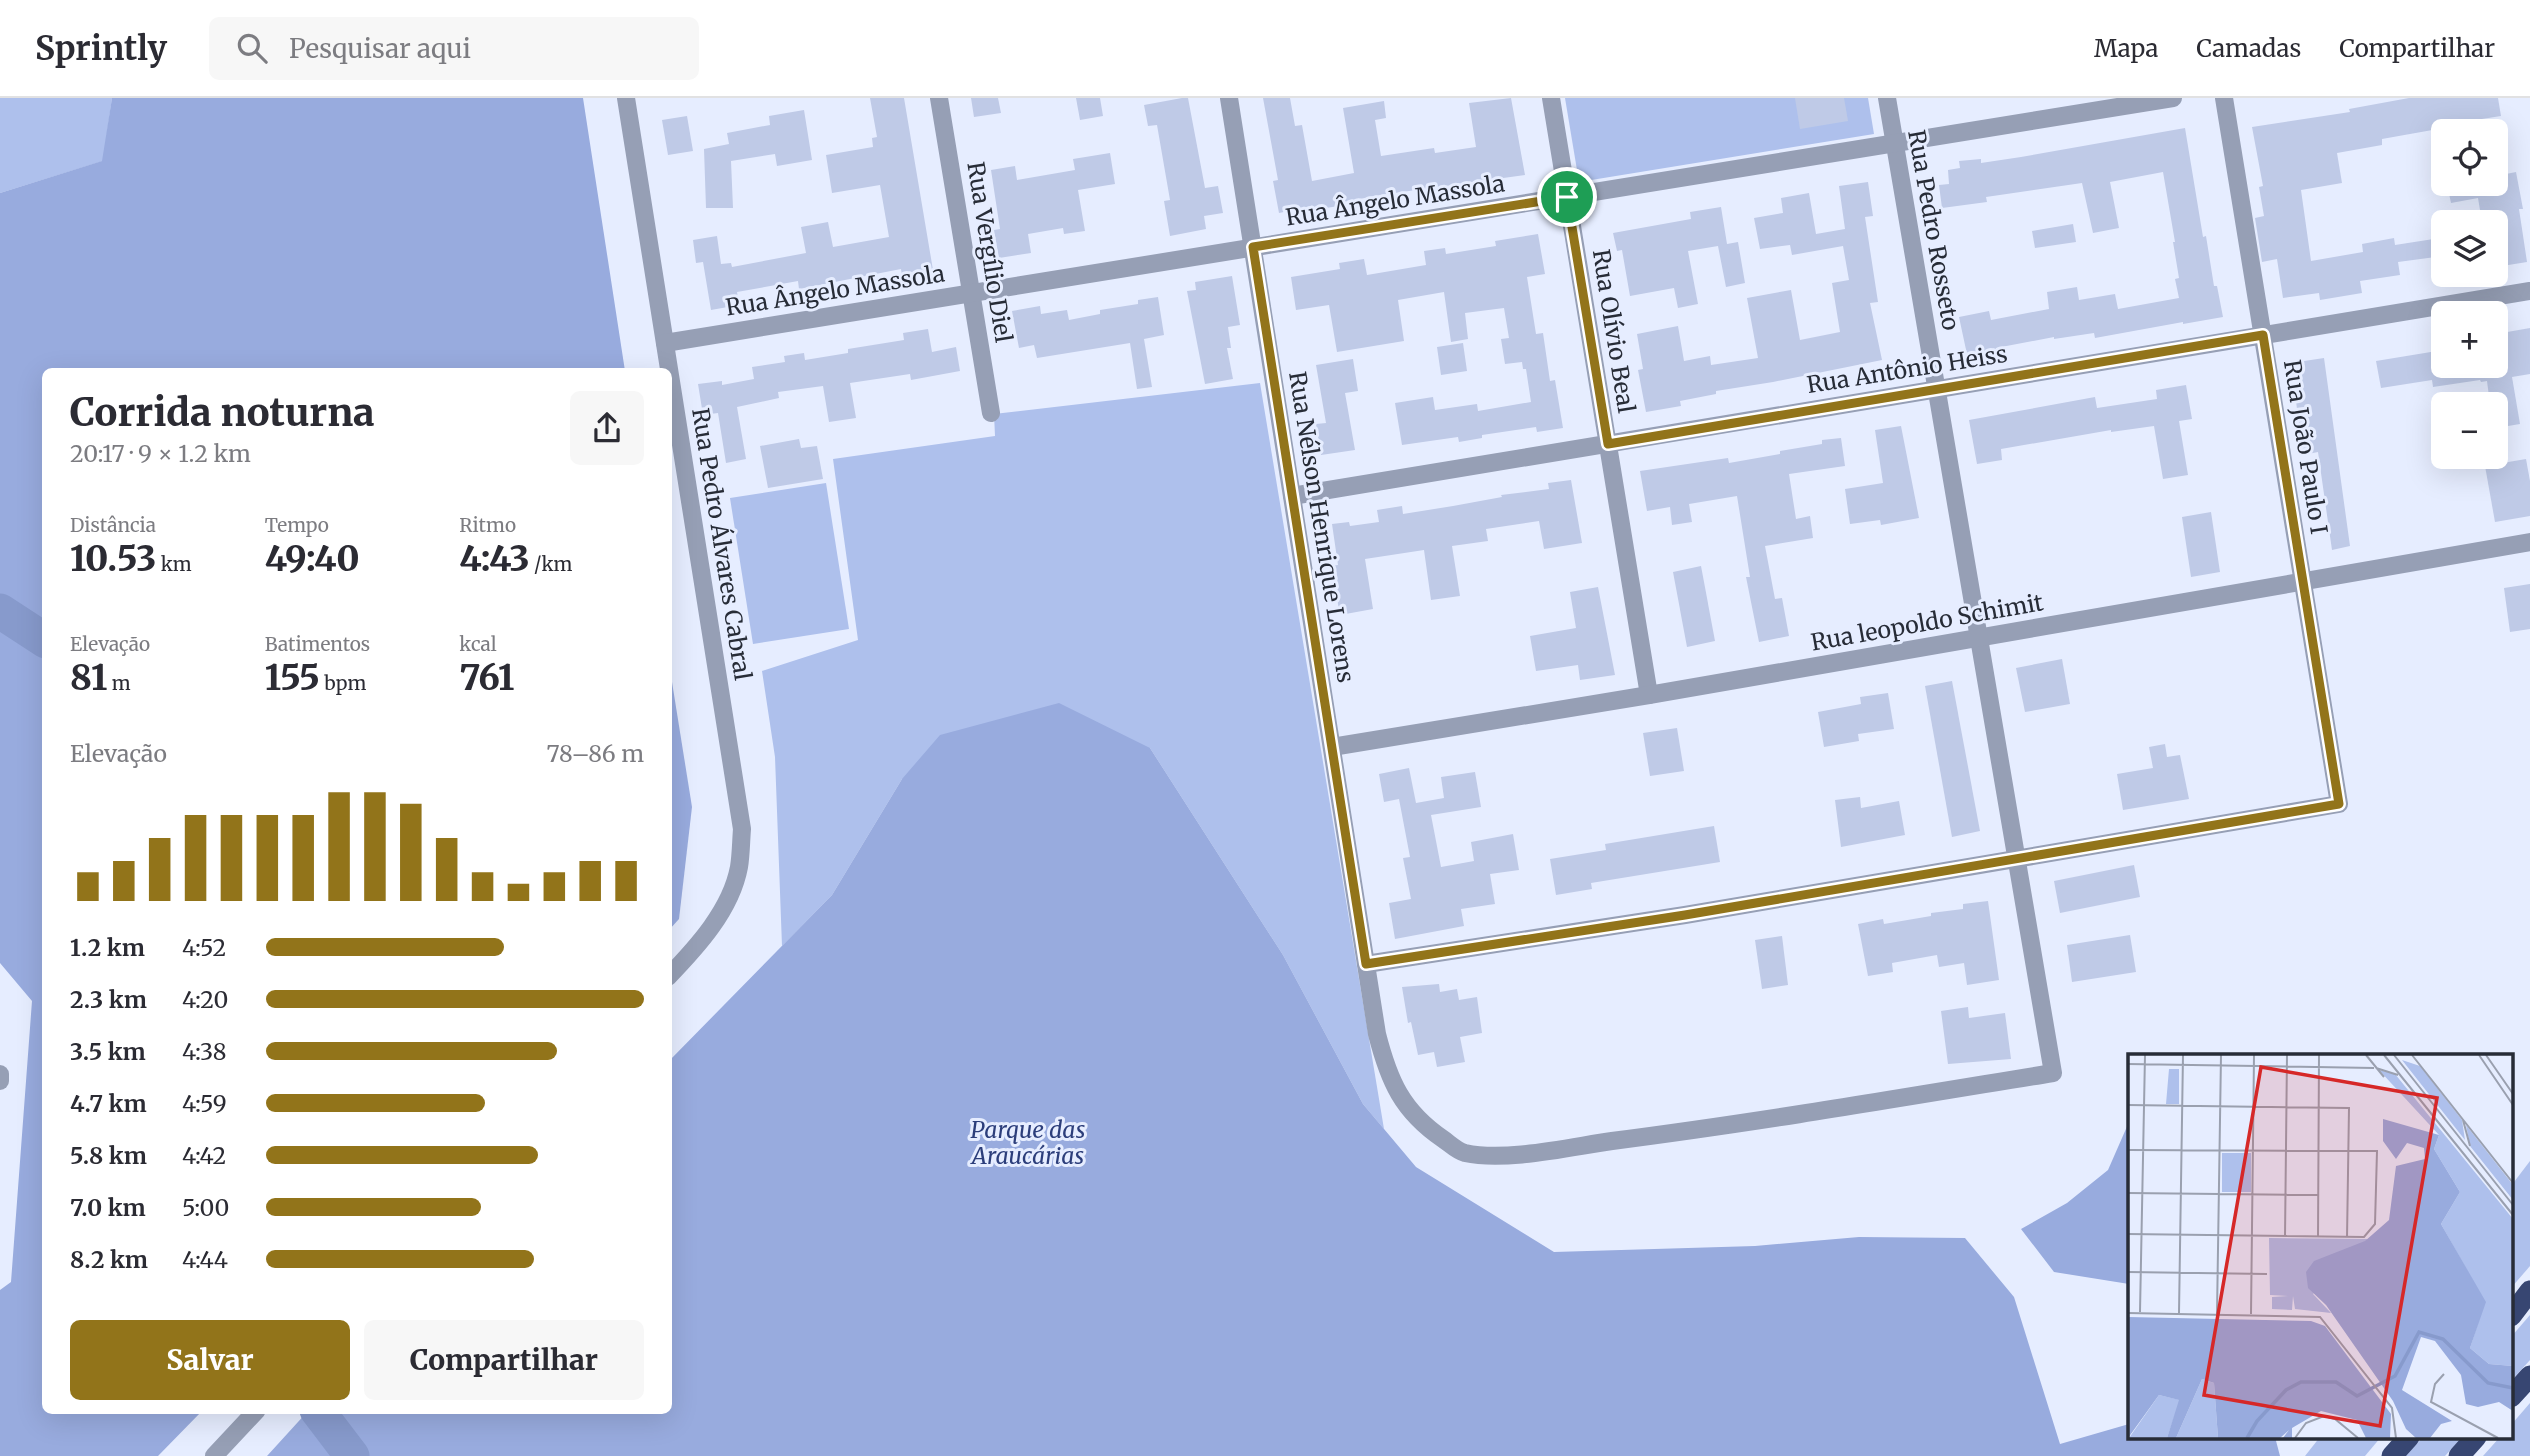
<!DOCTYPE html>
<html lang="pt">
<meta charset="utf-8">
<style>
body{margin:0;font-family:Merriweather,serif;background:#f7f7f7;color:#2b2b33;height:100vh;display:flex;flex-direction:column;font-size:26px;white-space:nowrap}
*{box-sizing:border-box;margin:0}
p{font-size:23px;color:#7c7c81}
.icon{flex:none;width:38px;height:38px;fill:none;stroke:currentColor;stroke-width:2;stroke-linecap:round;stroke-linejoin:round}
.map{position:relative;flex:1;overflow:hidden}
.panel{position:absolute;left:42px;top:270px;width:630px;height:1046px;display:flex;flex-direction:column;background:#fff;border-radius:10px;box-shadow:0 7px 28px #0002}
.panel>*{flex:none}
.buttons{position:absolute;left:2431px;top:21px;display:grid;gap:14px}
.buttons a{display:grid;place-items:center;width:77px;height:77px;border-radius:10px;background:#fff;box-shadow:0 7px 28px #0002;font-size:35px}
.pin{position:absolute;display:grid;place-items:center;width:60px;height:60px;color:#fff;margin:-30px;border:4px solid #fff;border-radius:50%;box-shadow:0 2px 7px #0007}
.round{display:grid;place-items:center;flex:none;width:74px;height:74px;border-radius:10px;background:#f7f7f7}
.headline{display:flex;align-items:center;justify-content:space-between;height:119px;padding:0 28px}
h1{font-size:38px;font-weight:800;line-height:52px}
.figures{display:grid;grid-template-columns:repeat(3,1fr);gap:10px;height:119px;padding:7px 28px}
.figures div{display:grid;align-content:center}
.figures b{font-size:35px;font-weight:800}
.figures small{font-size:19px;font-weight:400}
.figures p{font-size:19px}
.chart{height:196px;padding:14px 28px}
.chart p{display:flex;justify-content:space-between}
.chart svg{width:100%;height:126px;margin-top:7px;stroke:#92741a;stroke-width:6}
.primary-button{display:flex;gap:14px;margin-top:auto;padding:14px 28px}
.primary-button a{flex:1;height:80px;border-radius:10px;background:#92741a;color:#fff;font-size:28px;font-weight:800;line-height:80px;text-align:center}
.primary-button a+a{background:#f7f7f7;color:#2b2b33}
ul{padding:0 28px;list-style:none;font-size:23px}
li{display:grid;grid-template-columns:112px 84px 1fr;align-items:center;height:52px}
li i{height:18px;border-radius:9px;background:#92741a}
header{display:flex;align-items:center;gap:42px;box-sizing:border-box;height:98px;padding:0 35px;background:#fff;border-bottom:2px solid #e1e1e2}
header strong{font-size:33px}
nav{display:flex;gap:38px;margin-inline-start:auto;font-size:24px}
.search{width:490px;height:63px;background:#f7f7f7;display:flex;align-items:center;gap:18px;box-sizing:border-box;padding:0 24px;border-radius:10px;color:#7c7c81;font-size:26px}
.map>svg:first-child{display:block}
</style>
<header>
<strong>Sprintly</strong>
<div class="search"><svg class="icon" aria-label="search" viewBox="0 0 24 24"><circle cx="10" cy="10" r="6"/><path d="M15 15l6 6"/></svg>Pesquisar aqui</div>
<nav><a>Mapa</a><a>Camadas</a><a>Compartilhar</a></nav>
</header>
<div class="map">
<svg width="2530" height="1358" viewBox="0 0 2530 1358">
<rect width="100%" height="100%" fill="#e6edff"/>
<!-- green -->
<g fill="#aec0ec">
<polygon points="0,0 112,0 103,63 0,95"/>
<polygon points="1565,0 1868,0 1874,36 1579,84"/>
<polygon points="1260,285 1384,1031 1363,1006 1283,857 1150,650 902,681 832,797 782,848 775,659 762,573 858,542 833,361 995,338 994,316"/>
<polygon points="826,385 849,531 753,546 730,400"/>
<polygon points="2530,1063 2530,1168 2511,1190 2511,1088"/>
<polygon points="2530,1217 2530,1262 2511,1283 2511,1239"/>
<polygon points="2530,1305 2530,1358 2483,1358 2500,1339 2511,1339 2511,1327"/>
<polygon points="2320,1339 2381,1339 2365,1358 2305,1358"/>
<polygon points="2423,1339 2462,1339 2445,1358 2406,1358"/>
</g>
<!-- forest -->
<g fill="#98abde">
<polygon points="112,0 583,0 625,273 46,273 46,1312 202,1313 158,1358 0,1358 0,1192 11,1184 32,903 0,865 0,95 102,63"/>
<polygon points="668,559 692,709 679,821 669,832"/>
<polygon points="1059,605 1150,650 1283,857 1363,1006 1416,1069 1554,1154 1755,1148 1859,1139 1965,1140 2014,1199 2060,1346 2129,1326 2129,1339 2275,1339 2280,1358 267,1358 308,1313 668,1312 669,963 832,797 902,681 940,637"/>
<polygon points="2129,1024 2129,1186 2054,1174 2021,1131 2067,1105 2108,1072"/>
</g>
<g fill="none" stroke-linecap="round" stroke-linejoin="round">
<!-- river -->
<g stroke="#879acc" stroke-width="35">
<polyline points="0,513 46,543"/>
<polyline points="317,1312 352,1358"/>
</g>
</g>
<!-- building -->
<g fill="#bfcae7">
<polygon points="870,0 904,0 933,172 902,178 901,171 799,191 798,183 737,194 739,207 711,212 703,164 696,165 693,142 717,138 721,166 731,165 732,169 806,155 801,129 828,124 833,149 889,139 880,87 832,95 826,57 873,49 872,40 877,39"/>
<polygon points="971,0 998,0 1001,15 974,19"/>
<polygon points="1076,0 1100,0 1103,18 1080,22"/>
<polygon points="1182,0 1188,0 1205,90 1218,88 1223,115 1204,118 1206,131 1170,138 1164,103 1170,102 1157,27 1148,28 1144,7"/>
<polygon points="1263,0 1290,0 1295,28 1302,27 1312,83 1354,75 1343,10 1384,3 1386,20 1375,22 1381,58 1434,50 1435,55 1476,49 1469,5 1511,0 1525,77 1380,97 1344,104 1345,107 1313,112 1312,108 1279,115 1273,83 1278,82"/>
<polygon points="1795,0 1844,0 1848,23 1800,31"/>
<polygon points="2409,0 2498,0 2501,18 2469,23 2471,33 2438,33 2438,31 2382,41 2382,47 2337,55 2342,85 2301,92 2311,163 2363,154 2362,146 2394,140 2395,147 2440,140 2443,158 2398,164 2400,177 2360,183 2362,195 2320,202 2319,195 2283,200 2277,161 2262,164 2255,120 2264,118 2259,89 2263,88 2252,29 2350,14 2349,11"/>
<polygon points="804,12 812,62 777,68 775,56 731,63 733,110 706,110 704,51 729,46 727,35 770,27 769,18"/>
<polygon points="687,18 693,53 668,57 662,22"/>
<polygon points="2185,30 2203,139 2206,138 2214,188 2217,188 2223,219 2183,226 2183,224 2095,240 2094,235 2054,241 2054,239 1996,250 1997,255 1968,261 1959,219 1989,213 1991,222 2049,211 2047,194 2077,189 2079,202 2115,196 2118,211 2179,200 2175,181 2179,180 2173,144 2175,144 2163,74 2110,84 2119,130 2093,135 2082,85 1986,99 1987,104 1942,110 1939,87 1949,86 1948,72 1960,70 1959,63 1981,61 1981,65 2021,59"/>
<polygon points="1110,55 1115,86 1078,92 1085,133 1064,136 1063,130 1028,136 1031,155 999,160 994,132 1000,131 991,72 1015,68 1017,82 1075,72 1073,61"/>
<polygon points="2516,74 2523,111 2519,111 2527,164 2496,169 2496,115 2481,118 2478,100 2451,105 2447,86 2496,86 2496,78"/>
<polygon points="1868,84 1873,118 1865,119 1878,204 1870,205 1882,262 1773,284 1716,293 1716,296 1680,303 1681,308 1646,314 1638,272 1643,271 1637,236 1678,228 1684,263 1710,258 1711,267 1758,260 1747,200 1791,192 1800,242 1840,234 1832,185 1849,182 1843,148 1792,157 1790,147 1760,151 1754,120 1783,115 1781,100 1809,95 1816,136 1845,131 1839,88"/>
<polygon points="1721,109 1727,146 1738,144 1745,185 1726,189 1718,148 1688,153 1698,206 1678,210 1674,190 1630,198 1622,152 1617,153 1613,135 1691,121 1690,114"/>
<polygon points="2073,126 2076,144 2035,150 2032,133"/>
<polygon points="1538,136 1545,176 1527,179 1536,236 1543,235 1550,283 1555,282 1563,330 1537,334 1536,329 1482,337 1482,340 1459,344 1458,339 1402,347 1395,305 1433,299 1435,312 1477,306 1478,313 1531,304 1526,271 1523,271 1522,264 1505,266 1501,241 1509,240 1504,210 1465,215 1468,241 1451,244 1444,194 1398,202 1404,243 1337,254 1329,207 1296,212 1291,179 1340,171 1339,165 1364,161 1367,177 1426,167 1424,153 1445,150 1446,156 1496,148 1495,143"/>
<polygon points="1232,178 1240,227 1228,229 1231,250 1227,250 1233,281 1205,286 1187,193 1196,192 1195,184"/>
<polygon points="1158,199 1164,237 1144,241 1152,289 1137,291 1130,245 1037,260 1034,247 1019,250 1012,213 1040,208 1041,216 1067,212 1069,222 1100,216 1100,212 1138,206 1138,202"/>
<polygon points="2530,230 2530,276 2512,279 2520,326 2496,330 2496,306 2490,306 2487,283 2481,284 2480,282 2433,289 2432,282 2381,290 2376,263 2443,252 2443,268 2496,268 2496,236"/>
<polygon points="928,231 932,254 956,249 960,273 911,282 910,276 850,285 856,320 829,324 823,288 778,294 779,300 737,309 746,361 726,365 718,315 703,317 698,286 722,283 722,287 754,281 752,269 785,264 784,258 804,255 805,262 848,255 848,251 904,242 903,235"/>
<polygon points="1463,245 1467,273 1441,277 1437,249"/>
<polygon points="2324,260 2350,448 2332,452 2318,354 2303,357 2291,265"/>
<polygon points="1353,261 1358,293 1345,295 1355,352 1321,357 1316,326 1326,325 1316,267"/>
<polygon points="2186,287 2192,321 2179,323 2188,377 2163,381 2154,328 2111,334 2111,332 2001,351 2002,362 1977,366 1969,322 2095,299 2097,310 2157,301 2156,292"/>
<polygon points="1901,328 1919,420 1881,427 1880,422 1850,426 1845,391 1883,385 1875,332"/>
<polygon points="1841,340 1845,368 1789,376 1796,421 1810,418 1813,440 1765,448 1775,501 1782,500 1789,538 1759,544 1746,479 1750,479 1737,398 1689,406 1692,424 1672,427 1670,409 1647,413 1640,373 1728,360 1729,365 1780,356 1780,353 1822,346 1822,342"/>
<polygon points="799,341 801,350 817,348 823,381 768,390 760,348"/>
<polygon points="2526,361 2530,383 2530,418 2495,424 2485,368"/>
<polygon points="1571,382 1582,445 1544,451 1539,423 1486,431 1488,443 1452,448 1460,498 1431,502 1424,452 1365,461 1373,511 1340,517 1331,468 1338,467 1332,426 1349,424 1350,428 1379,424 1377,412 1402,408 1403,416 1453,408 1502,399 1501,397 1549,391 1548,385"/>
<polygon points="2211,414 2220,474 2191,479 2182,419"/>
<polygon points="1701,468 1715,543 1687,549 1673,474"/>
<polygon points="2530,486 2530,531 2510,534 2504,490"/>
<polygon points="1598,489 1615,577 1580,582 1578,567 1536,573 1530,538 1576,530 1570,494"/>
<polygon points="2062,561 2070,606 2025,614 2016,570"/>
<polygon points="1952,583 1980,733 1952,739 1925,588"/>
<polygon points="1888,595 1894,631 1858,636 1859,643 1824,649 1818,614 1861,606 1860,599"/>
<polygon points="1677,630 1684,673 1650,678 1643,635"/>
<polygon points="2165,646 2167,659 2180,657 2189,701 2123,712 2117,676 2153,670 2149,649"/>
<polygon points="1409,670 1416,705 1444,700 1441,679 1475,674 1481,709 1431,717 1441,769 1474,763 1471,744 1513,736 1519,772 1490,776 1495,806 1461,811 1464,828 1395,841 1389,805 1411,801 1403,760 1410,759 1399,701 1384,704 1379,676"/>
<polygon points="1860,699 1861,710 1899,703 1905,737 1841,749 1835,702"/>
<polygon points="1714,728 1720,764 1591,785 1592,791 1556,797 1550,761 1606,752 1605,746"/>
<polygon points="2134,767 2140,799 2060,815 2054,783"/>
<polygon points="1988,803 1999,882 1967,887 1964,865 1939,869 1937,857 1892,865 1893,874 1868,878 1858,826 1883,821 1884,826 1931,818 1931,815 1963,811 1963,806"/>
<polygon points="2130,837 2136,874 2072,884 2067,847"/>
<polygon points="1782,838 1788,887 1762,891 1755,842"/>
<polygon points="1439,886 1440,894 1457,891 1459,902 1477,899 1482,935 1460,939 1465,964 1437,969 1434,954 1418,957 1411,924 1408,925 1402,889"/>
<polygon points="1968,909 1969,920 2005,915 2011,961 1948,966 1941,913"/>
</g>
<g fill="none" stroke-linecap="round" stroke-linejoin="round">
<!-- minor -->
<g stroke="#969fb5" stroke-width="18">
<path d="M 626,0 L 742,731 C 741,743 741,757 739,769 C 731,812 697,849 668,879"/>
<polyline points="939,0 991,315"/>
<path d="M 1229,0 L 1377,936 C 1389,983 1402,1013 1443,1041 C 1449,1045 1457,1053 1465,1055 C 1506,1064 1570,1049 1612,1043 C 1760,1024 1906,999 2053,975 L 1887,0"/>
<polyline points="1551,0 1649,597"/>
<polyline points="665,245 2173,0"/>
<polyline points="1292,398 2530,193"/>
<polyline points="1332,649 1649,597 2530,444"/>
<polyline points="1366,866 1685,817 2339,706 2224,0"/>
<polyline points="0,976 0,983"/>
<polyline points="214,1358 257,1312"/>
</g>
<!-- highway -->
<g stroke="#374672" stroke-width="21">
<polyline points="2511,1218 2530,1193"/>
<polyline points="2511,1299 2530,1278"/>
<polyline points="2392,1358 2409,1339"/>
<polyline points="2459,1358 2476,1339"/>
</g>
</g>
<g fill="none" stroke-linecap="round" stroke-linejoin="round">
<defs>
<polygon id="route" points="1567,99 1608,346 2263,237 2339,706 1685,817 1366,866 1253,149"/>
</defs>
<!-- route casing -->
<use href="#route" stroke="#fff" stroke-width="14"/>
<!-- route -->
<use href="#route" stroke="#92741a" stroke-width="9"/>
</g>
<g text-anchor="middle" dominant-baseline="central" stroke-width="6" stroke-linejoin="round" paint-order="stroke">
<!-- street labels -->
<g font-size="23" fill="#272c37" stroke="#e6edff">
<text transform="translate(1395 102) rotate(-9)">Rua Ângelo Massola</text>
<text transform="translate(1934 132) rotate(80)">Rua Pedro Rosseto</text>
<text transform="translate(990 154) rotate(81)">Rua Vergílio Diel</text>
<text transform="translate(835 192) rotate(-9)">Rua Ângelo Massola</text>
<text transform="translate(1614 233) rotate(81)">Rua Olívio Beal</text>
<text transform="translate(1907 271) rotate(-9)">Rua Antônio Heiss</text>
<text transform="translate(2306 349) rotate(81)">Rua João Paulo I</text>
<text transform="translate(1322 429) rotate(81)">Rua Nélson Henrique Lorens</text>
<text transform="translate(722 446) rotate(81)">Rua Pedro Álvares Cabral</text>
<text transform="translate(1927 524) rotate(-10)">Rua leopoldo Schimit</text>
</g>
<!-- park labels -->
<g font-size="23" font-style="italic" fill="#2c3e7b" stroke="#e6edff">
<text x="1028" y="1031">Parque das<tspan x="1028" dy="26">Araucárias</tspan></text>
</g>
</g>
<!-- overview -->
<g transform="translate(2128 956)">
<rect width="385" height="385" fill="#e6edff"/>
<path d="M 274,6 L 292,12 L 334,66 L 337,86 ZM 41,15 L 51,15 L 51,50 L 38,50 ZM 251,16 L 267,20 L 385,165 L 385,312 L 361,310 L 342,294 L 357,248 L 313,170 L 332,138 L 306,95 L 311,81 ZM 338,71 L 385,131 L 385,146 L 342,92 ZM 94,99 L 123,99 L 123,138 L 94,138 ZM 141,184 L 241,185 L 185,240 L 203,259 L 167,255 L 165,242 L 164,256 L 144,255 L 144,243 L 160,242 L 142,241 ZM 74,325 L 86,329 L 90,384 L 48,384 ZM 31,341 L 52,346 L 39,384 L 1,384 Z" fill="#aec0ec"/>
<path d="M 255,65 L 311,81 L 306,95 L 332,138 L 313,170 L 358,248 L 342,294 L 361,310 L 385,312 L 385,357 L 371,348 L 350,353 L 338,350 L 333,321 L 307,287 L 293,283 L 274,336 L 324,367 L 313,370 L 302,384 L 288,384 L 278,375 L 265,347 L 198,251 L 180,234 L 178,218 L 186,207 L 237,187 L 261,166 L 268,112 L 297,105 L 296,94 L 279,89 L 268,105 L 255,87 ZM 0,263 L 183,267 L 197,272 L 263,360 L 262,384 L 238,384 L 229,366 L 193,357 L 164,374 L 164,384 L 155,384 L 161,376 L 152,384 L 90,384 L 86,329 L 74,325 L 48,384 L 39,384 L 51,346 L 31,341 L 0,384 Z" fill="#98abde"/>
<path fill="none" stroke="#879acc" stroke-width="3.5" d="M 119,384 L 129,367 L 158,336 L 173,328 L 208,328 L 229,342 L 267,322 L 291,278 L 315,285 L 360,329 L 385,334"/>
<path fill="none" stroke="#9aa0af" stroke-width="2" d="M 238,1 L 256,23M 256,1 L 385,161M 266,1 L 385,151M 284,1 L 385,129M 351,1 L 385,51M 358,1 L 385,40M 0,10 L 246,14M 248,14 L 270,21M 0,51 L 221,54 L 219,184M 335,66 L 342,92M 0,96 L 249,97 L 247,170 L 236,183 L 0,180M 0,139 L 191,141M 157,183 L 159,1M 190,183 L 191,1M 0,218 L 139,220M 12,258 L 17,1M 0,259 L 192,263 L 264,354 L 268,384M 51,259 L 55,1M 89,260 L 93,1M 123,260 L 126,1M 316,320 L 307,330 L 303,348 L 370,384M 167,384 L 178,369 L 196,362 L 207,365 L 230,384"/>
<path fill="#d62828" fill-opacity="0.15" stroke="#d62828" stroke-width="3.5" d="M 133,13 L 309,44 L 252,372 L 76,341 Z"/>
<rect width="385" height="385" fill="none" stroke="#272c37" stroke-width="3.5"/>
</g>
</svg>
<div class="buttons">
<a><svg class="icon" aria-label="locate" viewBox="0 0 24 24"><circle cx="12" cy="12" r="6"/><path d="M12 2v4M12 18v4M2 12h4M18 12h4"/></svg></a>
<a><svg class="icon" aria-label="layers" viewBox="0 0 24 24"><path d="M12 4l9 5-9 5-9-5zM3 14l9 5 9-5"/></svg></a>
<a>+</a>
<a>−</a>
</div>
<div class="pin" style="left:1567px;top:99px;background:#1e9e55"><svg class="icon" aria-label="arrive" viewBox="0 0 24 24"><path d="M6 21V4h12l-3 4 3 4H6"/></svg></div>
<section class="panel">
<div class="headline"><div><h1>Corrida noturna</h1><p>20:17 · 9 × 1.2 km</p></div><a class="round"><svg class="icon" aria-label="share" viewBox="0 0 24 24"><path d="M12 15V3M7 8l5-5 5 5M5 13v7h14v-7"/></svg></a></div>
<div class="figures">
<div><p>Distância</p><b>10.53<small> km</small></b></div>
<div><p>Tempo</p><b>49:40</b></div>
<div><p>Ritmo</p><b>4:43<small> /km</small></b></div>
</div>
<div class="figures">
<div><p>Elevação</p><b>81<small> m</small></b></div>
<div><p>Batimentos</p><b>155<small> bpm</small></b></div>
<div><p>kcal</p><b>761</b></div>
</div>
<div class="chart"><p><span>Elevação</span>78–86 m</p>
<svg viewBox="0 0 160 44" preserveAspectRatio="none"><path d="M5 44V34M15 44V30M25 44V22M35 44V14M45 44V14M55 44V14M65 44V14M75 44V6M85 44V6M95 44V10M105 44V22M115 44V34M125 44V38M135 44V34M145 44V30M155 44V30"/></svg>
</div>
<ul>
<li><b>1.2 km</b>4:52<i style="width:63%"></i></li>
<li><b>2.3 km</b>4:20<i style="width:100%"></i></li>
<li><b>3.5 km</b>4:38<i style="width:77%"></i></li>
<li><b>4.7 km</b>4:59<i style="width:58%"></i></li>
<li><b>5.8 km</b>4:42<i style="width:72%"></i></li>
<li><b>7.0 km</b>5:00<i style="width:57%"></i></li>
<li><b>8.2 km</b>4:44<i style="width:71%"></i></li>
</ul>
<div class="primary-button"><a>Salvar</a><a>Compartilhar</a></div>
</section>
</div>
